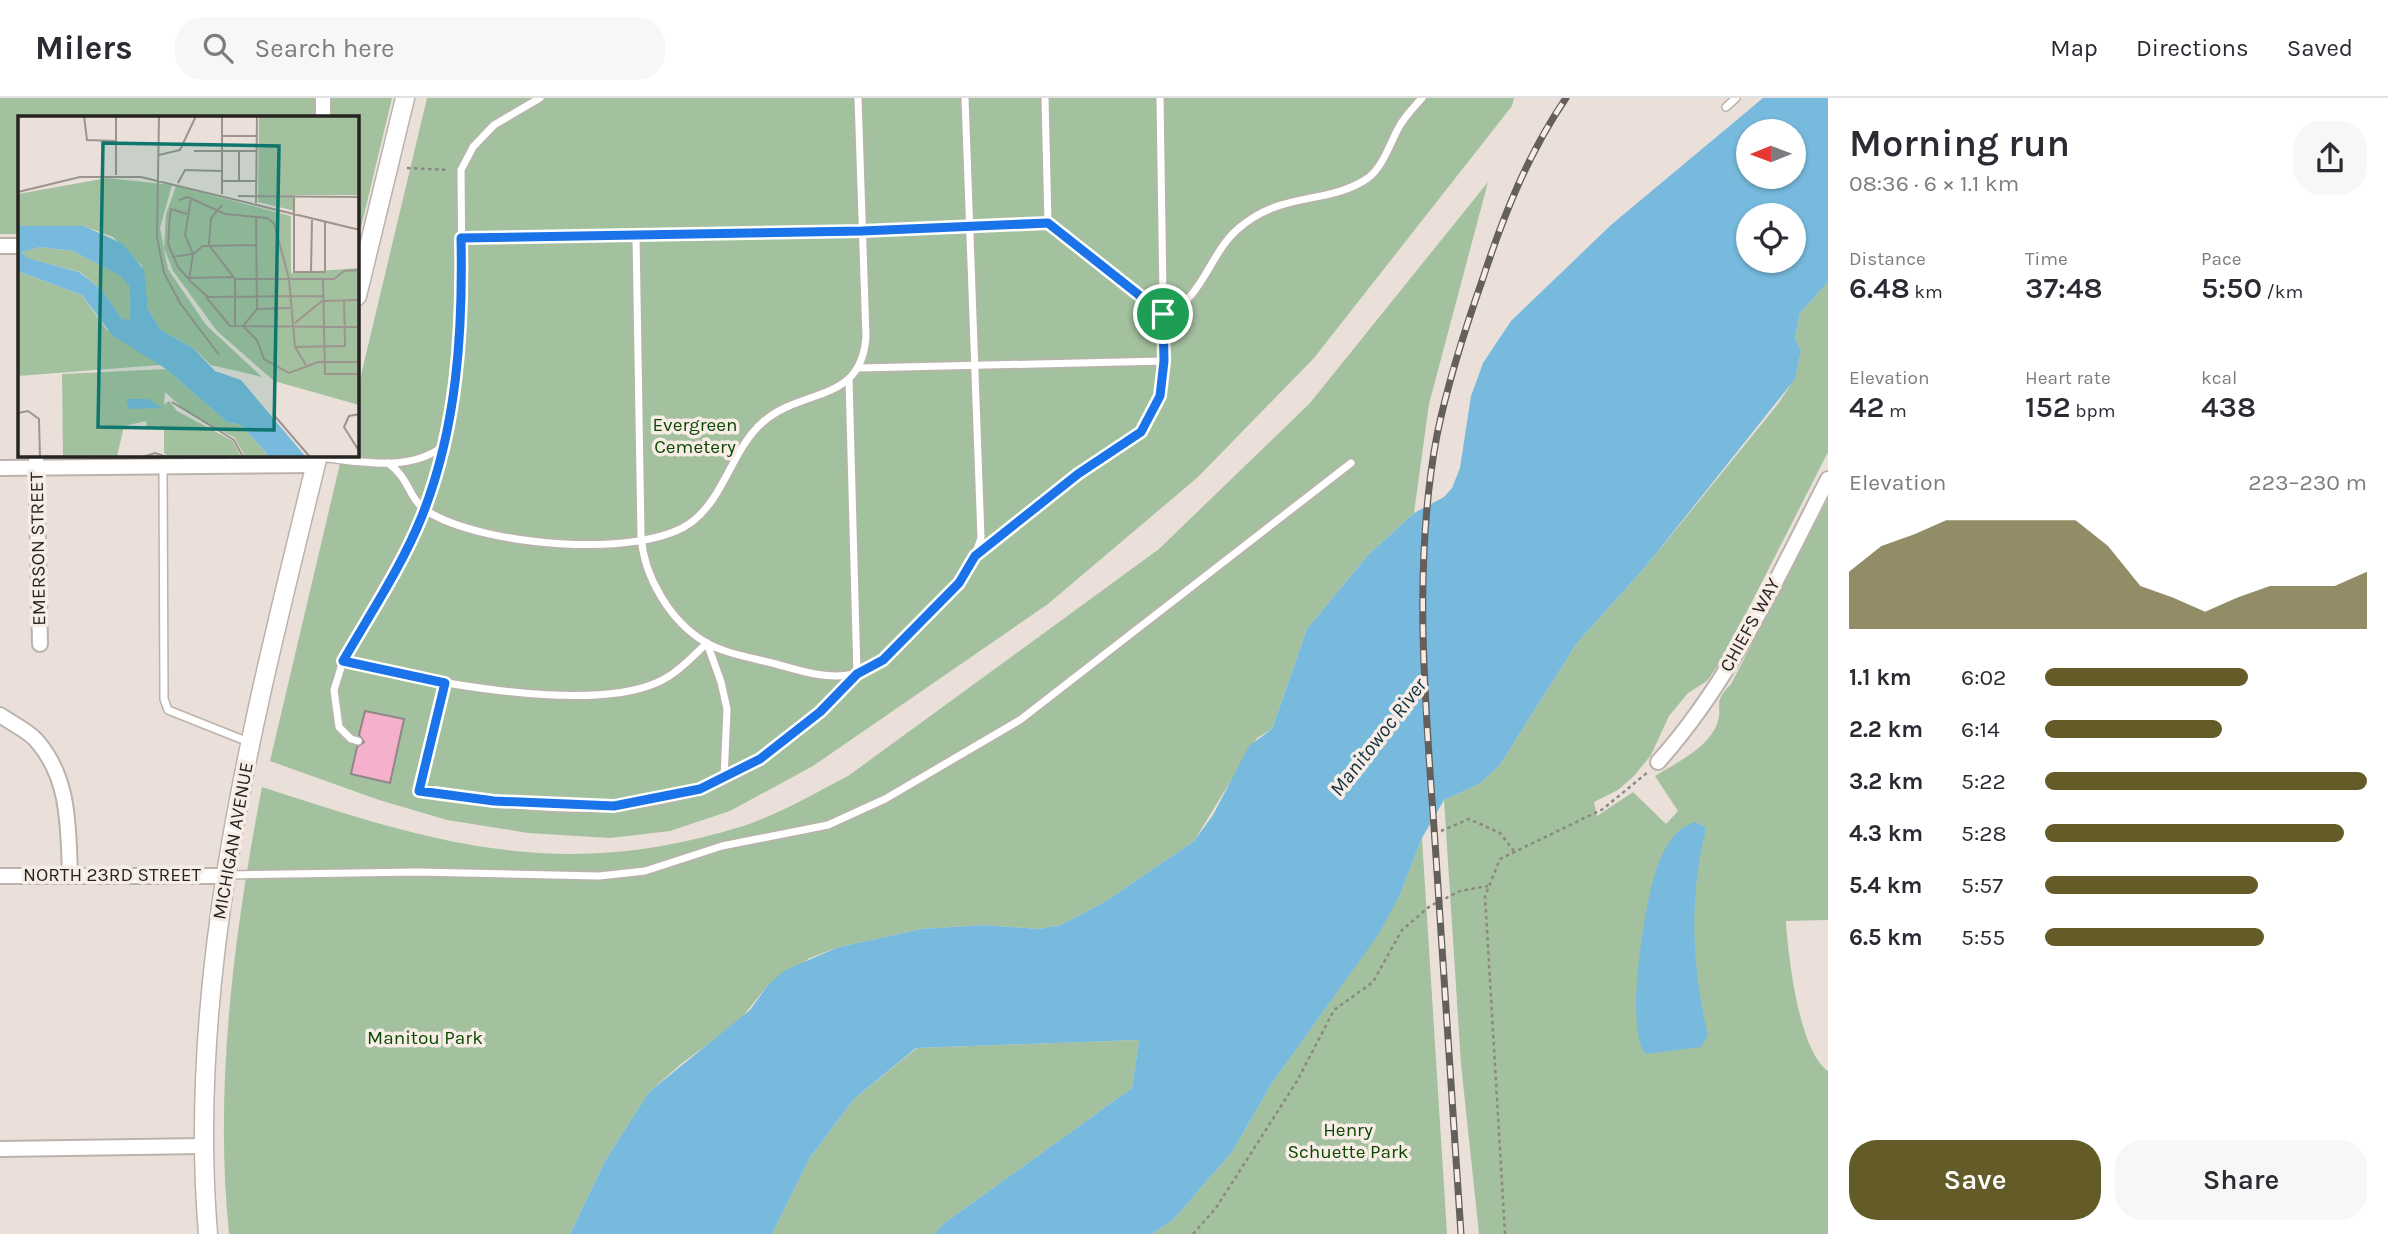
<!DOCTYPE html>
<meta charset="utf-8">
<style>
body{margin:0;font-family:Karla,sans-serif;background:#f7f7f7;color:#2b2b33;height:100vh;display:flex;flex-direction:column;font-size:26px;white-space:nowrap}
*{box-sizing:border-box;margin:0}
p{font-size:23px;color:#7c7c81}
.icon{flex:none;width:38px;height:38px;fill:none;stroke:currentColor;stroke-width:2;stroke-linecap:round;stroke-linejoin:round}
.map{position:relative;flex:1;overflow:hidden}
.sheet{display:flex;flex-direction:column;background:#fff;width:560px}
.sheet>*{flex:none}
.needle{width:46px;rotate:269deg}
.buttons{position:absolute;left:1736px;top:21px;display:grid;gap:14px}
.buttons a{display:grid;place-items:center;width:70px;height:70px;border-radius:50%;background:#fff;box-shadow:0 2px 5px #0004;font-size:35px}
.pin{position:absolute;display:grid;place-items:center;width:60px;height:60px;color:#fff;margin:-30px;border:4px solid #fff;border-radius:50%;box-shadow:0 2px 7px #0007}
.round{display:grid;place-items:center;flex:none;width:74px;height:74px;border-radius:28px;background:#f7f7f7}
.summary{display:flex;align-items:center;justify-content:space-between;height:119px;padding:0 21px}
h1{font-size:38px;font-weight:600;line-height:52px}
.stats{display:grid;grid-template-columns:repeat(3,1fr);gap:10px;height:119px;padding:7px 21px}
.stats div{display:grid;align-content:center}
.stats b{font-size:30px;font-weight:600}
.stats small{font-size:19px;font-weight:400}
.stats p{font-size:19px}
.chart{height:196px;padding:14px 21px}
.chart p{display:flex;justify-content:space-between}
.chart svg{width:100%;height:126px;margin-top:7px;fill:#645c28;opacity:.7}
.action{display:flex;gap:14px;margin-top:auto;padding:14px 21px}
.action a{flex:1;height:80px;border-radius:28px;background:#645c28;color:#fff;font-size:28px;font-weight:600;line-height:80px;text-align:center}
.action a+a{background:#f7f7f7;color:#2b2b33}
ul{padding:0 21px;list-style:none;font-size:23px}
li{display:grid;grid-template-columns:112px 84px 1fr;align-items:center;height:52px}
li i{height:18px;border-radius:9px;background:#645c28}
header{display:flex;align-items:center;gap:42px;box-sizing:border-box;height:98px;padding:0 35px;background:#fff;border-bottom:2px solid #e1e1e2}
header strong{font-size:33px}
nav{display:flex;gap:38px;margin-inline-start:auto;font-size:24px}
.search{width:490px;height:63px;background:#f7f7f7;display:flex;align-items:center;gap:18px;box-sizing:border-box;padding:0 24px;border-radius:28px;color:#7c7c81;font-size:26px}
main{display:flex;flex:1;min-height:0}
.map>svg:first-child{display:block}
</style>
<header>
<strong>Milers</strong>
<div class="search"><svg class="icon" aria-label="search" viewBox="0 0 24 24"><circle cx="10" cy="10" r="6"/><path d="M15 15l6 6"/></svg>Search here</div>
<nav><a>Map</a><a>Directions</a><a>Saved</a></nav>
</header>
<main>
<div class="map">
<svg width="1828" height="1136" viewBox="0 0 1828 1136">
<rect width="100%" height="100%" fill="#eae0d9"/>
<!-- green -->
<g fill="#a4c19f">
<polygon points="0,0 392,0 361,129 357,132 357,19 19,19 19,136 0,136"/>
<polygon points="427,0 1514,0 1512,8 1314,260 1198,379 1048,506 813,668 730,713 670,733 610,740 528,735 447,722 379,702 270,663 342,357 357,357 357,294"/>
<path d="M 1488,84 L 1429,306 L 1414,415 L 1368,457 L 1307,531 L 1272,631 L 1257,640 L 1194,743 L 1106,803 L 1061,827 L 1039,831 L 984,827 L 921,831 L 839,849 L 810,860 L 768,887 L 739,923 L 681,966 L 649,994 L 605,1063 L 570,1136 L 229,1136 C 214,988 234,835 262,689 C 431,744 555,784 733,731 C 773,720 811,697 848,678 L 1159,451 L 1310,305 Z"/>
<path d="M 1828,184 L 1828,354 L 1725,557 L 1707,583 L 1688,595 L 1669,618 L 1651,657 L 1634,678 L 1618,692 L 1594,704 L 1597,718 L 1633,694 L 1666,726 L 1678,713 L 1655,678 C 1676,665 1708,650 1717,626 C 1724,607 1711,606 1731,586 L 1828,401 L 1828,822 L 1786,823 C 1788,858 1799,953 1828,973 L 1828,1136 L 1479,1136 L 1461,966 L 1444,702 L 1479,686 L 1499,668 L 1577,545 L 1647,467 L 1778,306 L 1795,280 L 1801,253 L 1795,240 L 1800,215 Z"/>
<polygon points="1422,740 1447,1136 1152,1136 1174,1121 1232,1054 1272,985 1349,877 1399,799"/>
<polygon points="1139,942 1132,990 943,1126 934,1136 772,1136 809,1061 854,1001 917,950"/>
</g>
<!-- water -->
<g fill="#77badd" fill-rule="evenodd">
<path d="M 1763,0 L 1828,0 L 1828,184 L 1800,215 L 1795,240 L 1801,253 L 1795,281 L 1647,467 L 1577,545 L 1499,668 L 1479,686 L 1444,702 L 1422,740 L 1399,799 L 1378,837 L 1272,985 L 1232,1054 L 1174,1121 L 1152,1136 L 934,1136 L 943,1126 L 1132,990 L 1139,942 L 916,950 L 854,1001 L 809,1061 L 772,1136 L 570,1136 L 605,1063 L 649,994 L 750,912 L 768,887 L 785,872 L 839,849 L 921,831 L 984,827 L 1039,831 L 1061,827 L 1106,803 L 1194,743 L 1213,717 L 1249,648 L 1272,631 L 1307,531 L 1368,457 L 1414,415 L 1444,399 L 1452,390 L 1460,370 L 1471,298 L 1483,265 L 1511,223 L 1611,127 ZM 1748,33 L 1794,33 L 1794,79 L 1748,79 ZM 1748,117 L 1794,117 L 1794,163 L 1748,163 Z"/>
<path d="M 1695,724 L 1705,729 L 1705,735 C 1689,800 1692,871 1708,937 L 1701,949 L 1646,956 C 1623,936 1646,790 1660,762 C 1667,746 1677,729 1695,724 Z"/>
</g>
<!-- building -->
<polygon fill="#f5b1cb" stroke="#91868a" stroke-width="2" points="365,613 404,621 390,685 351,676 357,649 364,644 359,637"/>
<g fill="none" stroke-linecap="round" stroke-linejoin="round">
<defs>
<g id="service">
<path d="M 1045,0 L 1048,125 L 1163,217 C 1204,202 1208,156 1239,130 C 1281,93 1329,107 1368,80 C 1383,69 1390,45 1399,29 C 1405,18 1414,9 1422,0"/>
<polyline points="1726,9 1736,0"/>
<path d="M 636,137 L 641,438 C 644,479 670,523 705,544 C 725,556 754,560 776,566 C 801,573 827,582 854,576 C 881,570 951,498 967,474 C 974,463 977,451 981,440 L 965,0"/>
<polyline points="461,140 862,133 1048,125"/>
<polyline points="860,270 1164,263"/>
<polyline points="231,357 231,368"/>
<path d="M 318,359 C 359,363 407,375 442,349"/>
<path d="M 388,365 C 409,379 409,402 427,413 C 479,447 643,463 693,423 C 725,398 732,351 763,324 C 803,289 861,306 866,239 L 858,0"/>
<polyline points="163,368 164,601 168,612 251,645"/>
<polyline points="976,458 1078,376 1141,334 1160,298 1164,263 1160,0"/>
<path d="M 343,563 C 419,582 584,616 656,585 C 676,577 691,560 707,545 L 721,584 L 727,611 L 724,681"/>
<path d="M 445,585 L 419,693 C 509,709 612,722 699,692 C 762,670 813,623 857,576 L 849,281"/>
<polyline points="358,643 351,641 339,629 334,592 343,563 423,416 446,340 458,270 462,180 461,72 473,49 494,27 540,0"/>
<polyline points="229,777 417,774 599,778 645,773 722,748 828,727 885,701 1020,622 1351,365"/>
</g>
<g id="minor">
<polyline points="323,0 323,19"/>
<polyline points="0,148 19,148"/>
<polyline points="36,357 40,546"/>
<polyline points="0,370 316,367"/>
<path d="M 0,617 C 11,625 27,632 36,642 C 70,680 68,729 70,776"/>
<path d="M 1658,664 C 1731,583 1778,478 1828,381"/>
<polyline points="0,778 225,778"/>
<polyline points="0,1051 203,1048"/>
</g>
<g id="tertiary">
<polyline points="357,198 405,0"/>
<path d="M 208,1136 C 186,872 256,612 318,357"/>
</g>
</defs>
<!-- service casing -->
<use href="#service" stroke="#bbb2ab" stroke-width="10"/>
<!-- minor casing -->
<use href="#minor" stroke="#bbb2ab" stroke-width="18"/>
<!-- tertiary casing -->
<use href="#tertiary" stroke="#bbb2ab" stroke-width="21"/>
<!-- path -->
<g stroke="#8d8782" stroke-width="2.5" stroke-dasharray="3.5 3.5" stroke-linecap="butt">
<polyline points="407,70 449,72"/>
<polyline points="1441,733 1469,721 1500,735 1514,753"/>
<polyline points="1193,1136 1216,1110 1297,983 1334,912 1373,884 1402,832 1430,808 1460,793 1488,788"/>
<polyline points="1505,1136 1485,798 1500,761 1603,711 1648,674"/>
</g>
<!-- service -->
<use href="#service" stroke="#fff" stroke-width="7"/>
<!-- minor -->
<use href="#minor" stroke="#fff" stroke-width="14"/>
<!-- tertiary -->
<use href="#tertiary" stroke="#fff" stroke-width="18"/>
<defs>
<path id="rail" d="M 1461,1136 C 1453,1015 1445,895 1437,774 C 1428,630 1410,480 1437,337 C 1448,283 1465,231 1483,180 C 1504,116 1528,56 1566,0"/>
</defs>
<!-- rail casing -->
<use href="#rail" stroke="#645f5a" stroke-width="7"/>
<!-- rail -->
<use href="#rail" stroke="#f7ede6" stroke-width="4.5" stroke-dasharray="13" stroke-linecap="butt"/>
</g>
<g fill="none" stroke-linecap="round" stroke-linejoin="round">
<defs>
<path id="route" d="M 1048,125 L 1163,216 L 1164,263 L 1160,298 L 1141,334 L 1078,376 L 975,458 L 959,485 L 883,562 L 857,576 L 820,614 L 760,661 L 700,691 L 614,708 L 494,703 L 419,693 L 445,585 L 343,563 C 370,516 402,468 422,418 C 457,330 463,234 461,140 L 862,133 Z"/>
</defs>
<!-- route casing -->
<use href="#route" stroke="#fff" stroke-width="14"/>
<!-- route -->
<use href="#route" stroke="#1a73e8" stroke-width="9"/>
</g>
<g text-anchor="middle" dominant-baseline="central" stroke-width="7" stroke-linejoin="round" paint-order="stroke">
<!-- park labels -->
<g font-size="19" fill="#0b4801" stroke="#f7ede6">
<text x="695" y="327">Evergreen<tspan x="695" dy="22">Cemetery</tspan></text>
<text x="425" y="940">Manitou Park</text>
<text x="1348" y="1032">Henry<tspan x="1348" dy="22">Schuette Park</tspan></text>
</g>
<!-- street labels -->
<g font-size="19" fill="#262320" stroke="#f7ede6">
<text transform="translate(38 451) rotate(-91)">EMERSON STREET</text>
<text transform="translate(1750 527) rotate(-61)">CHIEFS WAY</text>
<text transform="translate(233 743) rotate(-80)">MICHIGAN AVENUE</text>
<text x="112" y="777">NORTH 23RD STREET</text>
</g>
<!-- water labels -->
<g font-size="21" font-style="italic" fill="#113140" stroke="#f7ede6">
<text transform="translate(1378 639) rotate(-52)">Manitowoc River</text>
</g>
</g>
<!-- overview -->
<g transform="translate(18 18)">
<rect width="341" height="341" fill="#eae0d9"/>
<path d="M 241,0 L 341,0 L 341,79 L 277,79 L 277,95 L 240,86 ZM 89,62 L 154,69 L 142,112 L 150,153 L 188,209 L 244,261 L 193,249 L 175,232 L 143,214 L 130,193 L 124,150 L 95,121 L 66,110 L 0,110 L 0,78 ZM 158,70 L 273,100 L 273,157 L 341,152 L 341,289 L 256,265 L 199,215 L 155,155 L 146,132 L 148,98 ZM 22,131 L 55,135 L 104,160 L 111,170 L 112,205 L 104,203 L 84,174 L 62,156 L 8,142 L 4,135 ZM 0,155 L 64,179 L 88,213 L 142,249 L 0,260 ZM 148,253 L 209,306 L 223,309 L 252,341 L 227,341 L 217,322 L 170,297 L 147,276 L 146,289 L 151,285 L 159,295 L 215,325 L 223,341 L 151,341 L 146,337 L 146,312 L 129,312 L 128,305 L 106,310 L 99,341 L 45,341 L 44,258 Z" fill="#a4c19f"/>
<path d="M 0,110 L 66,110 L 105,128 L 126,154 L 130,193 L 143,214 L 175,232 L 197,255 L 223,264 L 288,341 L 252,341 L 223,309 L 209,306 L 148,253 L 94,219 L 64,179 L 0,155 ZM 22,131 L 55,135 L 103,160 L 111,170 L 112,204 L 104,203 L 84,174 L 61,156 L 9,142 L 4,136 ZM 108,283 L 130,283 L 144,292 L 111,293 Z" fill="#77badd" fill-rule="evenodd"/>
<path fill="none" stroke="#9c948f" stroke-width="2" d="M 66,0 L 69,24 L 98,25M 141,0 L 139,121 L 146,157 L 162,187 L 201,239M 204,20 L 238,20M 176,35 L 238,35M 221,35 L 221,65M 141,39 L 162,34 L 178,0M 98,59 L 98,0M 204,65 L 238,65M 160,67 L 167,54 L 203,55M 0,76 L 62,61 L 123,61 L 342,114M 204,78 L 204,0M 220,80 L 342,81M 276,81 L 276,156 L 307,156 L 307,105M 161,84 L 170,81 L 207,98 L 249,102 L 256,107 L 271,163 L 277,231 L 288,249M 238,87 L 239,0M 204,89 L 193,102 L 191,129 L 217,163 L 316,163 L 326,155 L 342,154M 169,98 L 153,93 L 152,99 L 150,128 L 160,151 L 170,162 L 215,161M 238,101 L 239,193M 238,129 L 185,130 L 175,138 L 171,164 L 190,181 L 305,180M 154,141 L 175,138 L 167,119 L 173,82M 293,156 L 294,102M 217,163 L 217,210M 305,163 L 307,258 L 342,258M 188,181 L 212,210 L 342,211M 272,192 L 239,193 L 225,210 L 239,224 L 246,243 L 271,257 L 300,246 L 342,246M 277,207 L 304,185 L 342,184M 277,231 L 327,230 L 326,184M 154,286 L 216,324 L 225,341M 0,297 L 10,295 L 21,303 L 22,341M 255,298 L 292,341M 341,335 L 326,311 L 331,300 L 342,298M 125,341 L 137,337 L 149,341"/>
<path fill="#0f766e" fill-opacity="0.15" stroke="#0f766e" stroke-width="3.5" d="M 85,27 L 261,30 L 256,314 L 80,311 Z"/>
<rect width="341" height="341" fill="none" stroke="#262320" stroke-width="3.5"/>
</g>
</svg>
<div class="buttons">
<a><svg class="needle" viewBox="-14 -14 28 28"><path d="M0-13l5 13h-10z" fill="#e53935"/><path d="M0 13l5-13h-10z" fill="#7c7c81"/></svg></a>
<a><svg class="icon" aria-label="locate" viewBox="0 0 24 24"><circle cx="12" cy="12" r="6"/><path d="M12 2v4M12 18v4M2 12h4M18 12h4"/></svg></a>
</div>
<div class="pin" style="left:1163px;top:216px;background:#1e9e55"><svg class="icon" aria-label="arrive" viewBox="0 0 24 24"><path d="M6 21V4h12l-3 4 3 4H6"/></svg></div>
</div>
<section class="sheet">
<div class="summary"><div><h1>Morning run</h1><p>08:36 · 6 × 1.1 km</p></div><a class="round"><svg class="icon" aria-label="share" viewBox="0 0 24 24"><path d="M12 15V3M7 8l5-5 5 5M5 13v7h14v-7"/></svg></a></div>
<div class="stats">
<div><p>Distance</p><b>6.48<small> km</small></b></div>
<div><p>Time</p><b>37:48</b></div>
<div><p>Pace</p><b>5:50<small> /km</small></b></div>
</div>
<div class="stats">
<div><p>Elevation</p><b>42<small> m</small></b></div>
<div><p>Heart rate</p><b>152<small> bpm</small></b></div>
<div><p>kcal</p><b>438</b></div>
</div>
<div class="chart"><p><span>Elevation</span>223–230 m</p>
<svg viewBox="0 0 160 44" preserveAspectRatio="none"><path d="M0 44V24L10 15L20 11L30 6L40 6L50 6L60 6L70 6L80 15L90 29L100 33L110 38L120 33L130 29L140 29L150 29L160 24V44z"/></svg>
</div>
<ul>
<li><b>1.1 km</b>6:02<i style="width:63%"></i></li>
<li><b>2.2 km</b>6:14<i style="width:55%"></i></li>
<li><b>3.2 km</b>5:22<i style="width:100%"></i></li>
<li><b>4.3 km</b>5:28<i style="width:93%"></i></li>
<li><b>5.4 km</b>5:57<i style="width:66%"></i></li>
<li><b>6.5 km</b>5:55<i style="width:68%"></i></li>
</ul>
<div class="action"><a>Save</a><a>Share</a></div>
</section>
</main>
